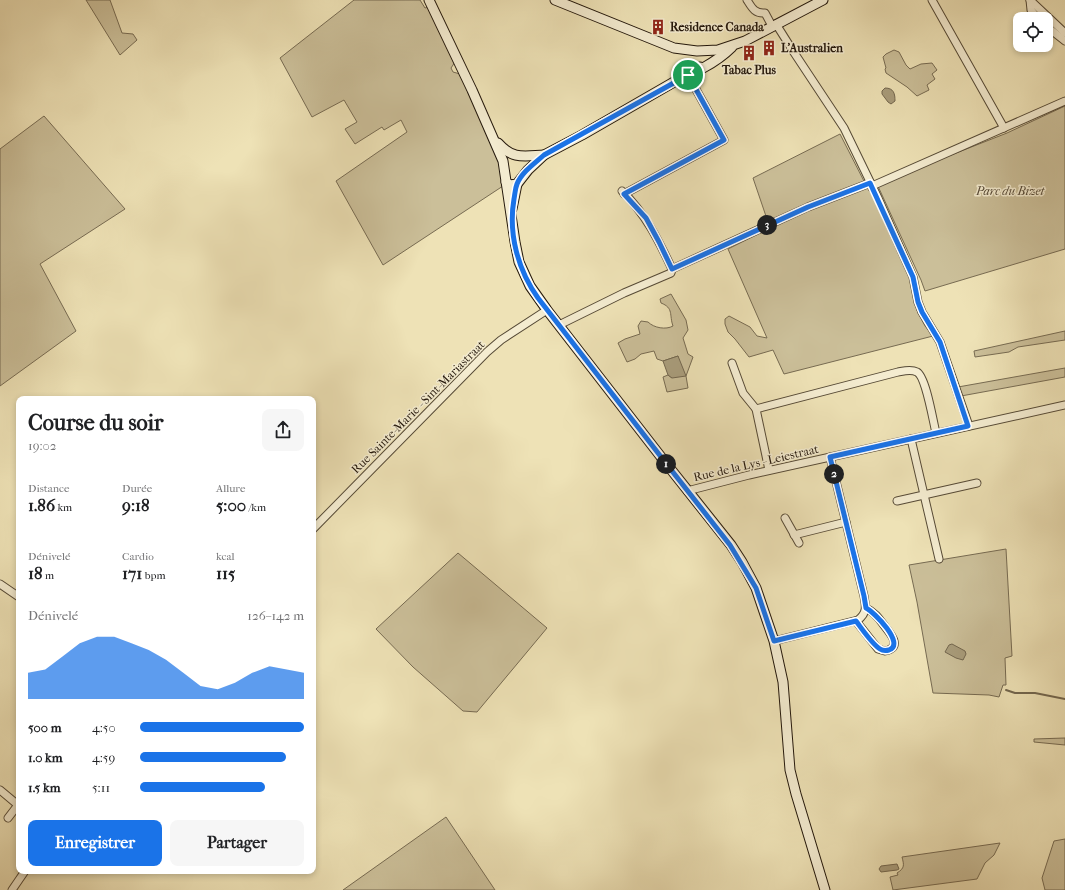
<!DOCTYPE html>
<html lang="fr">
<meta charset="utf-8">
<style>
body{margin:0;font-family:"IM FELL French Canon",serif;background:#f6f6f6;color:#202124;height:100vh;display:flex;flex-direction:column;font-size:15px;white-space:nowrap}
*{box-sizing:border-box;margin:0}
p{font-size:13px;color:#757577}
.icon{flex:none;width:22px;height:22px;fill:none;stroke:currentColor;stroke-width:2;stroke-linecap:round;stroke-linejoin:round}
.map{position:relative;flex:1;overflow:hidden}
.panel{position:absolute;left:16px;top:396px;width:300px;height:478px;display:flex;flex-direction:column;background:#fff;border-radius:8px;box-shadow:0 2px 6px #0003}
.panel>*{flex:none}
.fabs{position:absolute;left:1013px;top:12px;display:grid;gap:8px}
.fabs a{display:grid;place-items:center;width:40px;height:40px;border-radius:8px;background:#fff;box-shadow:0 2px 6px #0003;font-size:20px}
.pin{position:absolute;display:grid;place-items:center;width:34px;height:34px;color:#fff;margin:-17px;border:2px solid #fff;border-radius:50%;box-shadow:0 1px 4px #0007}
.km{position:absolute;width:20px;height:20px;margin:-10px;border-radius:50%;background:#222;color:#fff;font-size:11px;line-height:20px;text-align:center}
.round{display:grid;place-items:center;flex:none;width:42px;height:42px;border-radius:8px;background:#f6f6f6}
.overview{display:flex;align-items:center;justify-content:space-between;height:68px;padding:0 12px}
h1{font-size:22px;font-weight:700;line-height:30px}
.metrics{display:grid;grid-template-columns:repeat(3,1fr);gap:6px;height:68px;padding:4px 12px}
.metrics div{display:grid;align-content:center}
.metrics b{font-size:17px;font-weight:700}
.metrics small{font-size:11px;font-weight:400}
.metrics p{font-size:11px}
.chart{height:112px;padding:8px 12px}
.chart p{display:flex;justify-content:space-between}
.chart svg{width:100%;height:72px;margin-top:4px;fill:#1a73e8;opacity:.7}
.primary-button{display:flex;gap:8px;margin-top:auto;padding:8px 12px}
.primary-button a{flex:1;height:46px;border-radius:8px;background:#1a73e8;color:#fff;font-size:16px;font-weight:700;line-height:46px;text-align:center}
.primary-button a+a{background:#f6f6f6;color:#202124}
ul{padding:0 12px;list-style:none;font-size:13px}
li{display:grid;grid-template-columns:64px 48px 1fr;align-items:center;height:30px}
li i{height:10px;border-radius:5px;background:#1a73e8}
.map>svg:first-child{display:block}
</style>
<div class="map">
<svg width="1065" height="890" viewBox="0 0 1065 890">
<rect width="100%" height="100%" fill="#eee2b6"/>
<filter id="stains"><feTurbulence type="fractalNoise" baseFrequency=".005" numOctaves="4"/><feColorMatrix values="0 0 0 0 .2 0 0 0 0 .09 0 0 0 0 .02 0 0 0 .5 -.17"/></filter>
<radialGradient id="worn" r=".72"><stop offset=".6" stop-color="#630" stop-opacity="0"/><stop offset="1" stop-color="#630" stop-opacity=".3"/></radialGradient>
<!-- green -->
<g fill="#cbbf99" stroke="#776b52">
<polygon points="86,0 110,0 122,33 133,34 137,40 120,55"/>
<polygon points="354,0 420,0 425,8 429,7 455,62 451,68 453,72 460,74 498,159 503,186 383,265 336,181 407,132 401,120 384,130 382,127 355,144 345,129 357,122 344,100 312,117 280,58"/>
<polygon points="894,50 899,52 906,65 910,69 921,64 932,63 937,70 932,74 935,79 927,85 929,90 917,96 907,87 886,73 885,69 886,68 883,57 886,54"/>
<polygon points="1065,106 1065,249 925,291 921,280 877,184 1007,133"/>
<polygon points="44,116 125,209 40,264 76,331 0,386 0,149"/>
<polygon points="840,134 869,191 872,191 911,278 915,304 918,313 925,326 933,336 784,374 773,350 749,357 735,339 728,332 725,324 725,319 729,316 750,327 757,336 767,338 728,249 770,228 753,178"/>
<path d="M 671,294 L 686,320 L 688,330 L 683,338 L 688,354 L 693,357 L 686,376 L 688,388 L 667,392 L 663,377 L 668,375 L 672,378 L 678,356 L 663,361 L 657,359 L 654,351 L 641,354 L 635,359 L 627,362 L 618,343 L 625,339 L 640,334 L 638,326 L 641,321 L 648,322 C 654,328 666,330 673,326 C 669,315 674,308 661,303 L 660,299 Z"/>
<polygon points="1065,331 1065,340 1018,347 1009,352 975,357 974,351"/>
<polygon points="1065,368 1065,377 961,396 958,387"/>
<polygon points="1006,549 1012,656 1005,658 1006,685 1003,685 999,697 989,695 933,693 917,602 909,565"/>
<polygon points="458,553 547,628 477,712 463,711 413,667 376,629"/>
<polygon points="1065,738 1065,745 1034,742 1034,739"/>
<polygon points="446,817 495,890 343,890"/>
<polygon points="1065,839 1065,890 1045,890 1042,878 1054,841"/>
<path d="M 1000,843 L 994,855 L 985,863 L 977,879 L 893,890 L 890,877 L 898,875 L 897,873 C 905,868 904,865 902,857 Z"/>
</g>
<!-- water -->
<g fill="#a99d7c" stroke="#73674f">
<path d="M 885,88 C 894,88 895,94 895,101 L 891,104 L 888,102 L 882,94 L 882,91 Z"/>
<polygon points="678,356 686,376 672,378 668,375 663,361"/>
<polygon points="952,644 965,651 966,654 963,660 956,658 945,652 949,645"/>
<polygon points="897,864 899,869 897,870 881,872 879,869 881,866"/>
</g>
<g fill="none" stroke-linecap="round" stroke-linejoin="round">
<!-- stream -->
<polyline stroke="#73674f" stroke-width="2" points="1006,690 1015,693 1035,693 1065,699"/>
<defs>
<g id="street">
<path d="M 747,0 C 752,8 755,14 765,13 L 772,26"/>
<polyline points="932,0 1004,128"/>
<polyline points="1030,0 1065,33"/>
<polyline points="1030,0 1031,10 1038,19"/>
<polyline points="776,24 793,51 844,128 878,198 913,277 918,302 922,312 940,342 969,426"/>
<polyline points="1046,26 1065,41"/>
<polyline points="872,186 1065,101"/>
<path d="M 622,191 C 645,213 659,241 672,269"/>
<polyline points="624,194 724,140 688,75"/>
<polyline points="559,325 624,293 671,273 672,269 808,207 870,183"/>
<path d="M 732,363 L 743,393 L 756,409 L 898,372 C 904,371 911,369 917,372 C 926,377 933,421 936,433"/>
<polyline points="756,409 769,470"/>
<polyline points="911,439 939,559"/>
<polyline points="687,491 749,475 1065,405"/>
<polyline points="897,501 977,483"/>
<polyline points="785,518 799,543"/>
<polyline points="313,529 487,352 501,340 547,310"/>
<polyline points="794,535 846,522"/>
<polyline points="0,584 19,597"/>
<path d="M 856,621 L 878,649 L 885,651 C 901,647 893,637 886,628 C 880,620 875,612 866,608"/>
<path d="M 774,641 L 858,620 C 867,613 866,607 864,596 L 830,457"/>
<polyline points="0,790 18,805"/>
<polyline points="8,818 18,805 19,806"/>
<polyline points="12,890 25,871"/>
</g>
<g id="secondary">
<polyline points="429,0 472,90 503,161 515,242 519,262 530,286 547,310 665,462 731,545 742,562 756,588 774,641 783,682 790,770 796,794 825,890"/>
<polyline points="555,0 674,48 697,51 718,50 745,41 823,0"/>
<path d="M 498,143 C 513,160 524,156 544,155"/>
<path d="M 506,182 L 510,185 L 517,184 L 528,170 L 544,155 L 582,135 L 700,67 L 703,68 C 714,62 723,56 732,47"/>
<polyline points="512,209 517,184"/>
</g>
</defs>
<!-- street casing -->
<use href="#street" stroke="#564a36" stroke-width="9"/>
<!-- secondary casing -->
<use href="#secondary" stroke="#23170b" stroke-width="11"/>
<!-- street -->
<use href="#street" stroke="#f4ecd0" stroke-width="7"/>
<!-- secondary -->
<use href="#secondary" stroke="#f4ecd0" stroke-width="9"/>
</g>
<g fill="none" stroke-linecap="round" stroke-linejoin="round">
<defs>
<path id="route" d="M 688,75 L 724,140 L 624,194 L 646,218 L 659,242 L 672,269 L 808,207 L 870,183 L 913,277 L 918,302 L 922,312 L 940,342 L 968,426 L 830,457 L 864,596 L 866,608 C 874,612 906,644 889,650 C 885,651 883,651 880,649 C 872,644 862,629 856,621 L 774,641 L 756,588 L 730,545 L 665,462 L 538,298 C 518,270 508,234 514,199 C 515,194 515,189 517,184 C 522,172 535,163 544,155 Z"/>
</defs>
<!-- route casing -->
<use href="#route" stroke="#fff" stroke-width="8"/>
<!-- route -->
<use href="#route" stroke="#1a73e8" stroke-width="5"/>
</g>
<!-- icons -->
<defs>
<symbol id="building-bare" viewBox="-9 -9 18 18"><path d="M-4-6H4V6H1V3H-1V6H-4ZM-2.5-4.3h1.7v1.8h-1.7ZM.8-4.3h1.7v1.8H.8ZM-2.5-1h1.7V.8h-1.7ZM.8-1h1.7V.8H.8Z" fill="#8f2418" stroke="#f4ecd0" stroke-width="2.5" paint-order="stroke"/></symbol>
</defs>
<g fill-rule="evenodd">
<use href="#building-bare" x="647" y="16" width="22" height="22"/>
<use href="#building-bare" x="758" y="37" width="22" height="22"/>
<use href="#building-bare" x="738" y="42" width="22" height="22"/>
</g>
<g text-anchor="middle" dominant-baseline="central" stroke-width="3" stroke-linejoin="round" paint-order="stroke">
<!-- poi labels -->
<g font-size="12" font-weight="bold" fill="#23170b" stroke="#f4ecd0" text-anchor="start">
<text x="670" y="27">Residence Canada</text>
<text x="781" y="48">L'Australien</text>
<text x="749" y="70" text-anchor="middle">Tabac Plus</text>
</g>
<!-- park labels -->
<g font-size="12" font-style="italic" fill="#554936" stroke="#f4ecd0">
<text x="1010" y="191">Parc du Bizet</text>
</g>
<!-- street labels -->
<g font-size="12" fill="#23170b" stroke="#f4ecd0">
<text transform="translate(418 407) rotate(-45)">Rue Sainte-Marie - Sint-Mariastraat</text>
<text transform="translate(756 463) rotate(-13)">Rue de la Lys - Leiestraat</text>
</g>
</g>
<rect width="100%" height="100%" filter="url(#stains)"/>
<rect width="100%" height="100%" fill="url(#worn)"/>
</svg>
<div class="fabs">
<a><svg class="icon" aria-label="locate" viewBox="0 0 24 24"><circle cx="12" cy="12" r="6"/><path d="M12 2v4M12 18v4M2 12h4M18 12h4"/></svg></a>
</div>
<div class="pin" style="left:688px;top:75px;background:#1e9e55"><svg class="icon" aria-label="arrive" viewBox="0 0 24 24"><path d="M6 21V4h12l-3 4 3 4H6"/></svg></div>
<b class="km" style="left:666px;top:464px">1</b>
<b class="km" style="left:834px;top:474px">2</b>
<b class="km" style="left:767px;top:225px">3</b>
<section class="panel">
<div class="overview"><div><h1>Course du soir</h1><p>19:02</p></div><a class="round"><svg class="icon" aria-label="share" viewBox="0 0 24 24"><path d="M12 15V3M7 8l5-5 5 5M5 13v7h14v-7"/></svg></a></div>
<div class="metrics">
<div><p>Distance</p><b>1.86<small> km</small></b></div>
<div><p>Durée</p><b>9:18</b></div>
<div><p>Allure</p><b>5:00<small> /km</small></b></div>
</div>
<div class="metrics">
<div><p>Dénivelé</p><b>18<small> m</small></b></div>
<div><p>Cardio</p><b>171<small> bpm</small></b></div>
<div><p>kcal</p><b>115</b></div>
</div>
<div class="chart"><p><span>Dénivelé</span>126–142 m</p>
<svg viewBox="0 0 160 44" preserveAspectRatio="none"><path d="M0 44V28L10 26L20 18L30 10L40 6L50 6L60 10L70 14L80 20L90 28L100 36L110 38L120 34L130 28L140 24L150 26L160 28V44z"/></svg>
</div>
<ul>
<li><b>500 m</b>4:50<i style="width:100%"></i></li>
<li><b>1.0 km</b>4:59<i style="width:89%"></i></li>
<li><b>1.5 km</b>5:11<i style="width:76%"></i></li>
</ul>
<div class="primary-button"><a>Enregistrer</a><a>Partager</a></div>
</section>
</div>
